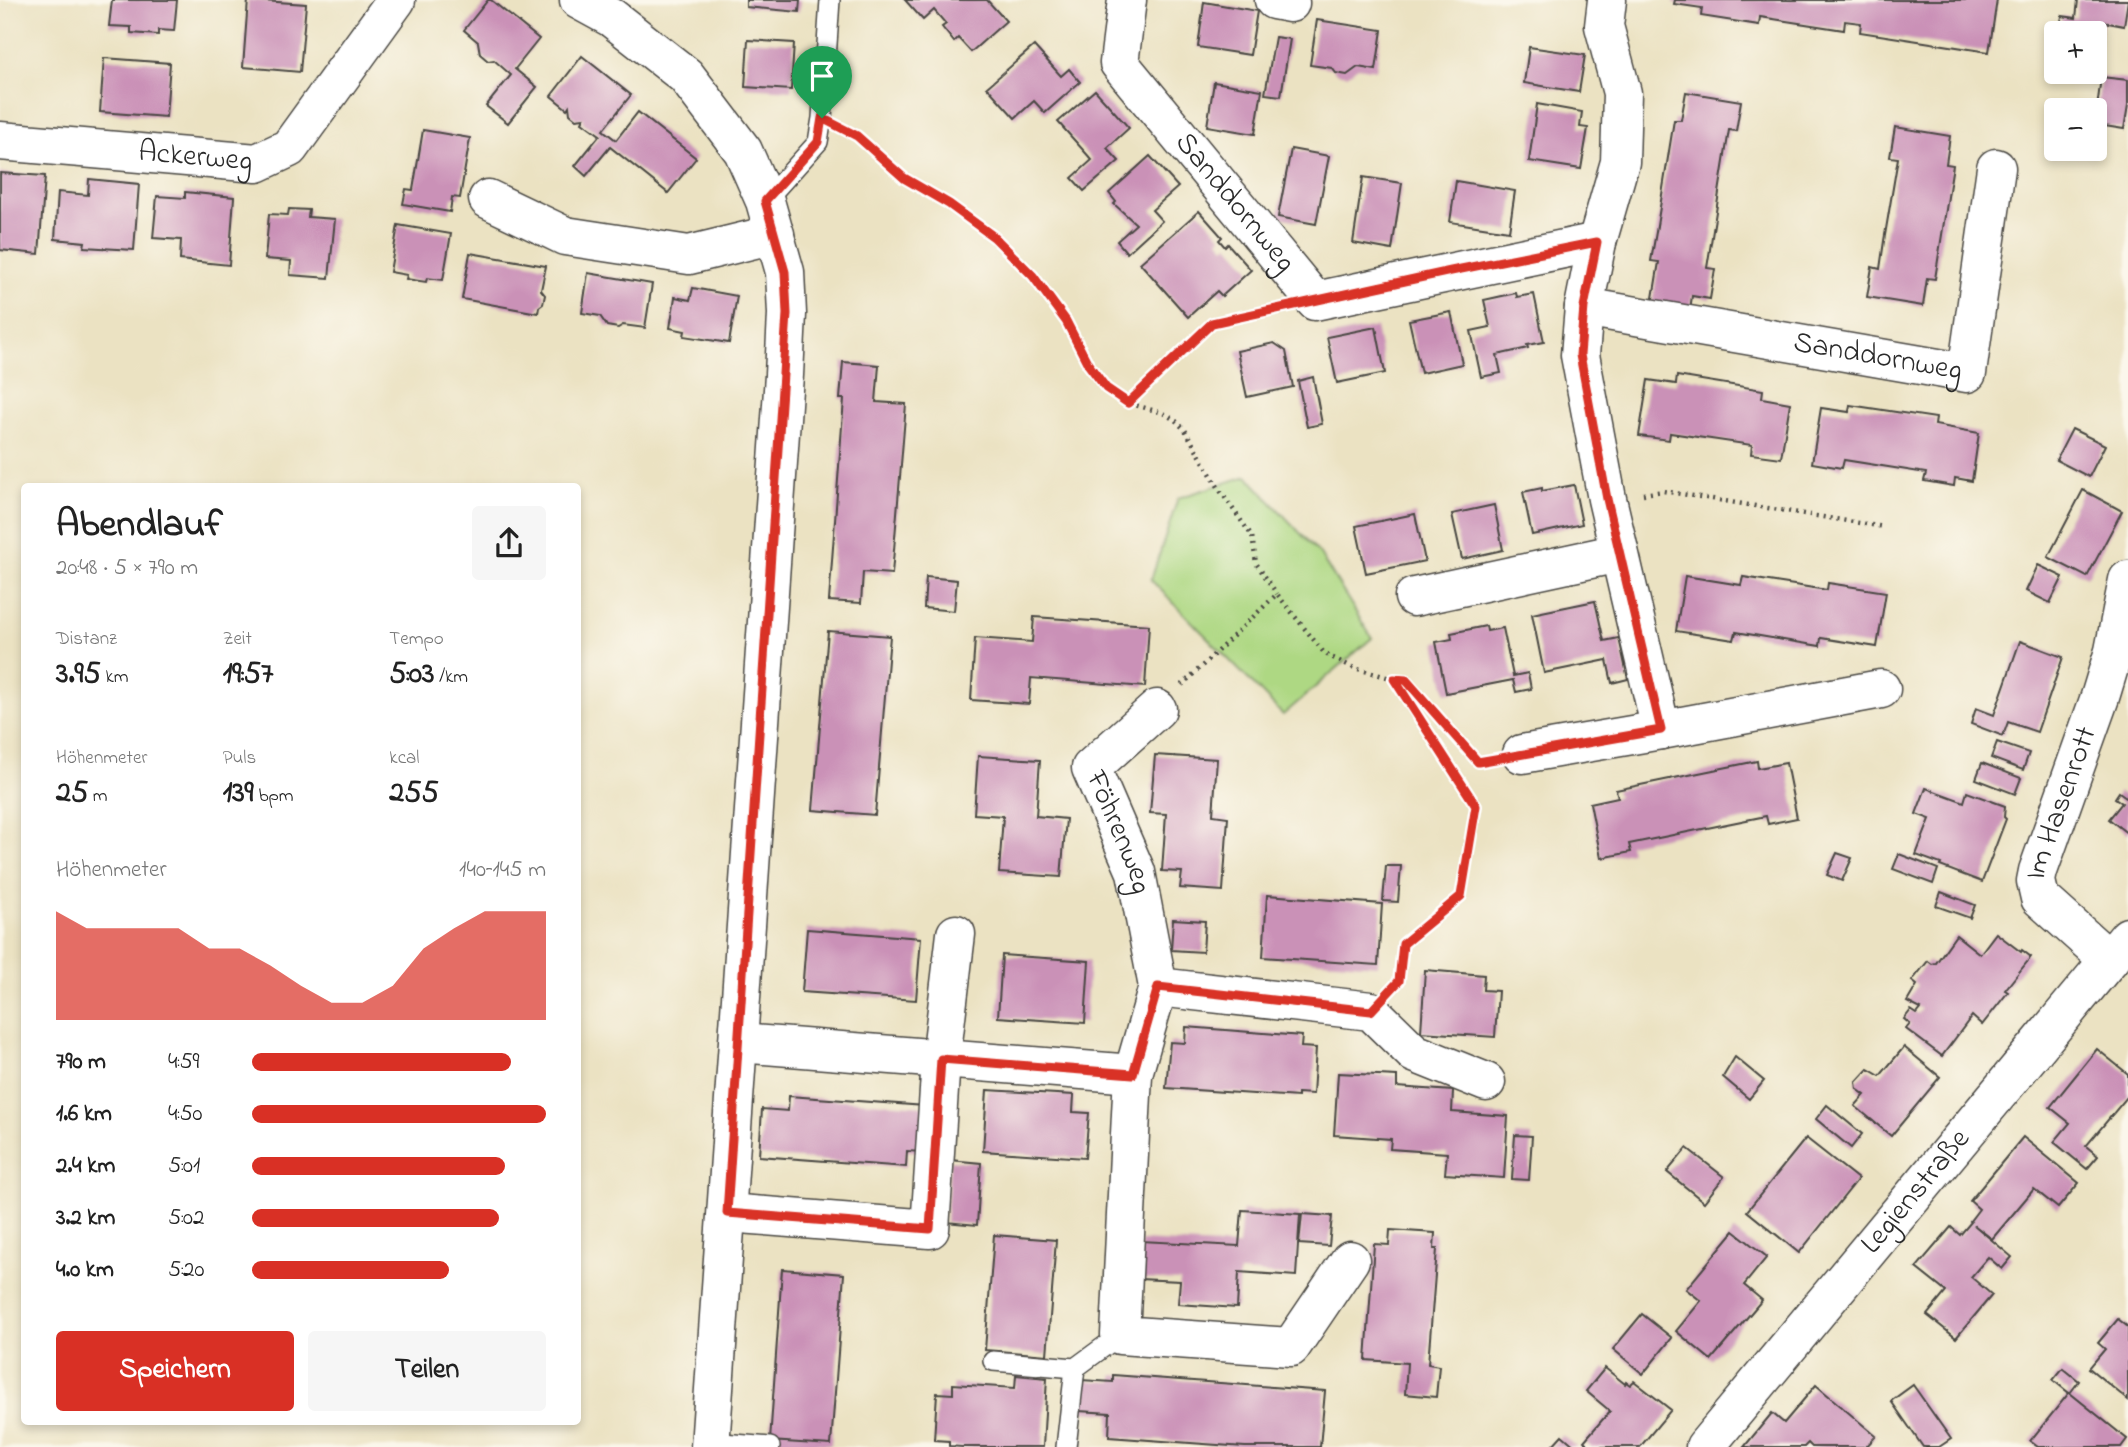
<!DOCTYPE html>
<html lang="de">
<meta charset="utf-8">
<style>
body{margin:0;font-family:"Indie Flower",sans-serif;background:#f6f6f6;color:#222;height:100vh;display:flex;flex-direction:column;font-size:26px;white-space:nowrap}
*{box-sizing:border-box;margin:0}
p{font-size:23px;color:#767676}
.icon{flex:none;width:38px;height:38px;fill:none;stroke:currentColor;stroke-width:2;stroke-linecap:round;stroke-linejoin:round}
.map{position:relative;flex:1;overflow:hidden}
.details{position:absolute;left:21px;top:483px;width:560px;height:942px;display:flex;flex-direction:column;background:#fff;border-radius:7px;box-shadow:0 4px 10px #0003}
.details>*{flex:none}
.fabs{position:absolute;left:2044px;top:21px;display:grid;gap:14px}
.fabs a{display:grid;place-items:center;width:63px;height:63px;border-radius:7px;background:#fff;box-shadow:0 4px 10px #0003;font-size:35px}
.pin{position:absolute;display:grid;place-items:center;width:60px;height:60px;color:#fff;margin:-72px -30px;border-radius:50% 50% 50% 0;rotate:-45deg;box-shadow:0 0 7px #0007}
.pin .icon{rotate:45deg}
.round{display:grid;place-items:center;flex:none;width:74px;height:74px;border-radius:7px;background:#f6f6f6}
.overview{display:flex;align-items:center;justify-content:space-between;height:119px;padding:0 35px}
h1{font-size:38px;font-weight:700;line-height:52px}
.stats{display:grid;grid-template-columns:repeat(3,1fr);gap:10px;height:119px;padding:7px 35px}
.stats div{display:grid;align-content:center}
.stats b{font-size:30px;font-weight:700}
.stats small{font-size:19px;font-weight:400}
.stats p{font-size:19px}
.chart{height:196px;padding:14px 35px}
.chart p{display:flex;justify-content:space-between}
.chart svg{width:100%;height:126px;margin-top:7px;fill:#d93025;opacity:.7}
.button{display:flex;gap:14px;margin-top:auto;padding:14px 35px}
.button a{flex:1;height:80px;border-radius:7px;background:#d93025;color:#fff;font-size:28px;font-weight:700;line-height:80px;text-align:center}
.button a+a{background:#f6f6f6;color:#222}
ul{padding:0 35px;list-style:none;font-size:23px}
li{display:grid;grid-template-columns:112px 84px 1fr;align-items:center;height:52px}
li i{height:18px;border-radius:9px;background:#d93025}
.map>svg:first-child{display:block}
</style>
<div class="map">
<svg width="2128" height="1447" viewBox="0 0 2128 1447">
<rect width="100%" height="100%" fill="#fbf7ec"/>
<filter id="ink" filterUnits="userSpaceOnUse"><feTurbulence type="fractalNoise" baseFrequency=".0143" numOctaves="2"/><feDisplacementMap in="SourceGraphic" scale="14" xChannelSelector="R" yChannelSelector="G"/><feConvolveMatrix kernelMatrix="1 2 1 2 8 2 1 2 1" color-interpolation-filters="sRGB"/></filter>
<filter id="wash" filterUnits="userSpaceOnUse"><feTurbulence type="fractalNoise" baseFrequency=".00686" numOctaves="4" result="noise"/><feDisplacementMap in="SourceGraphic" scale="28" xChannelSelector="R" yChannelSelector="G"/><feGaussianBlur stdDeviation="1.57" result="paint"/><feColorMatrix in="noise" values="0 0 0 0 0 0 0 0 0 0 0 0 0 0 0 0 0 1.4 0 .05"/><feComposite in="paint" operator="in"/></filter>
<g filter="url(#wash)">
<rect width="100%" height="100%" fill="#ebe2c2"/>
<!-- green -->
<polygon fill="#aed883" stroke="#6c8257" stroke-width="2" points="1247,476 1319,553 1372,638 1283,715 1151,580 1178,498"/>
<g id="blocks">
<!-- building -->
<g fill="#ca91b7">
<polygon points="112,0 177,0 174,31 158,30 158,35 131,33 131,27 109,26"/>
<polygon points="248,0 306,4 300,72 243,67"/>
<polygon points="488,0 491,0 539,39 515,69 537,87 508,123 486,106 511,75 494,60 488,61 480,54 478,42 464,30"/>
<polygon points="746,0 800,0 799,12 746,7"/>
<polygon points="905,0 987,0 1006,21 971,52 958,38 954,42 942,27 946,24 934,10 923,20"/>
<polygon points="1675,0 1997,0 1989,52 1860,32 1861,23 1845,21 1844,30 1760,17 1759,25 1701,16 1702,8 1674,4"/>
<polygon points="2078,0 2128,0 2124,26 2103,22 2096,65 2095,65 2095,33 2059,33 2062,16 2076,18"/>
<polygon points="1204,2 1257,11 1250,55 1198,47"/>
<polygon points="1317,20 1382,30 1376,70 1358,67 1347,75 1336,73 1332,68 1310,65"/>
<polygon points="1275,37 1290,39 1281,96 1265,94"/>
<polygon points="748,40 794,43 791,90 745,87"/>
<polygon points="1034,46 1061,76 1069,69 1080,82 1045,113 1034,101 1015,118 987,87"/>
<polygon points="1529,47 1585,55 1579,92 1524,83"/>
<polygon points="582,56 631,95 603,130 616,140 638,112 696,158 668,193 610,147 586,176 575,166 600,135 582,122 584,118 576,119 570,114 569,106 567,109 551,96"/>
<polygon points="104,58 170,63 166,117 100,112"/>
<polygon points="2055,66 2056,72 2095,72 2094,81 2053,75"/>
<polygon points="2101,77 2128,80 2128,105 2124,129 2098,125 2101,108 2097,108"/>
<polygon points="1214,82 1262,90 1255,134 1207,126"/>
<polygon points="1095,90 1129,128 1107,148 1119,161 1084,191 1072,178 1092,160 1058,122"/>
<polygon points="1686,92 1741,101 1736,131 1729,130 1707,268 1715,269 1710,299 1692,296 1689,316 1651,310 1659,262 1651,261 1656,232 1674,120 1681,120"/>
<polygon points="1537,104 1582,112 1580,127 1588,128 1581,169 1529,161"/>
<polygon points="1895,127 1950,136 1946,164 1953,165 1935,279 1927,278 1923,306 1867,297 1872,267 1880,269 1884,241 1898,158 1890,157"/>
<polygon points="423,130 470,138 460,198 452,197 450,212 403,204 406,189 413,190"/>
<polygon points="1291,149 1329,156 1316,224 1278,217"/>
<polygon points="1150,156 1178,187 1152,210 1162,221 1127,253 1117,241 1136,224 1114,204 1116,202 1109,193"/>
<polygon points="0,173 45,176 39,254 0,250"/>
<polygon points="1363,177 1402,183 1392,250 1353,243"/>
<polygon points="89,179 139,184 134,250 84,247 85,242 55,239 58,192 88,195"/>
<polygon points="1456,181 1515,191 1509,231 1450,222"/>
<polygon points="185,192 234,197 229,265 180,260 181,240 153,238 157,196 185,198"/>
<polygon points="289,209 309,210 308,217 335,219 329,278 290,275 291,261 265,259 269,214 288,215"/>
<polygon points="1199,211 1222,237 1219,240 1225,247 1228,244 1251,270 1222,296 1217,291 1188,317 1140,263"/>
<polygon points="398,225 451,234 443,280 427,278 426,282 406,279 407,275 390,272"/>
<polygon points="470,253 546,266 541,290 545,295 543,304 539,307 538,313 462,299"/>
<polygon points="588,273 652,284 645,328 623,325 618,328 607,326 600,316 582,313"/>
<polygon points="693,288 737,296 729,343 684,336 685,331 670,328 675,297 690,300"/>
<polygon points="1516,293 1517,297 1534,294 1544,342 1527,345 1528,348 1497,355 1501,373 1481,377 1471,331 1490,327 1484,300"/>
<polygon points="1451,312 1462,364 1421,373 1409,320"/>
<polygon points="1376,327 1385,373 1337,383 1327,337"/>
<polygon points="1274,343 1286,351 1293,387 1247,397 1237,351"/>
<polygon points="843,362 879,365 876,402 906,404 892,574 863,572 861,603 829,601 844,399 840,399"/>
<polygon points="1677,376 1763,390 1762,398 1790,403 1781,458 1751,454 1752,445 1670,433 1669,440 1639,436 1648,380 1676,384"/>
<polygon points="1313,377 1322,424 1307,427 1298,381"/>
<polygon points="1850,405 1936,418 1935,425 1979,433 1972,481 1955,478 1954,486 1924,481 1926,473 1844,460 1842,468 1812,463 1821,408 1849,412"/>
<polygon points="2072,429 2105,445 2089,477 2056,460"/>
<polygon points="1574,485 1582,524 1532,535 1523,492 1542,488 1542,491"/>
<polygon points="2083,490 2122,511 2087,577 2048,557"/>
<polygon points="1494,505 1503,550 1462,559 1452,514"/>
<polygon points="1415,514 1425,561 1366,573 1356,526"/>
<polygon points="2038,565 2063,577 2050,603 2026,591"/>
<polygon points="1685,576 1741,585 1743,577 1827,590 1828,583 1886,592 1877,647 1821,638 1820,646 1736,632 1734,640 1676,631"/>
<polygon points="926,577 957,580 954,611 924,608"/>
<polygon points="1595,601 1604,641 1619,638 1628,679 1612,683 1607,660 1544,673 1532,614"/>
<polygon points="1034,617 1149,625 1145,687 1031,678 1029,704 971,700 975,638 1032,642"/>
<polygon points="1486,626 1487,631 1503,628 1513,676 1528,673 1531,689 1516,692 1513,680 1446,693 1436,642 1452,639 1451,633"/>
<polygon points="828,631 890,636 875,815 813,810"/>
<polygon points="2020,641 2063,657 2037,732 2008,722 2003,736 1971,724 1976,708 1994,715"/>
<polygon points="1997,742 2029,753 2023,770 1991,758"/>
<polygon points="1155,755 1217,759 1213,815 1228,817 1223,891 1180,888 1182,872 1162,871 1166,814 1150,813"/>
<polygon points="978,756 1040,760 1036,816 1066,819 1061,877 999,873 1003,816 974,814"/>
<polygon points="1757,761 1758,768 1786,763 1797,818 1768,824 1766,816 1629,844 1631,852 1601,858 1590,803 1618,797 1616,790"/>
<polygon points="1982,763 2021,778 2015,794 1976,779"/>
<polygon points="1926,788 1964,802 1967,792 2005,806 2004,817 2006,819 1982,882 1940,866 1941,864 1916,855 1930,819 1916,814"/>
<polygon points="2119,792 2126,797 2128,795 2128,834 2109,819 2122,803 2115,798"/>
<polygon points="1837,853 1852,858 1842,881 1827,875"/>
<polygon points="1899,854 1938,869 1933,884 1893,869"/>
<polygon points="1386,866 1401,866 1398,902 1383,901"/>
<polygon points="1941,892 1975,905 1970,918 1936,906"/>
<polygon points="1267,895 1382,904 1378,965 1263,957"/>
<polygon points="1173,919 1205,921 1203,952 1171,950"/>
<polygon points="807,929 921,938 916,1000 802,992"/>
<polygon points="1996,933 2021,952 2022,950 2031,957 2005,990 2008,992 1982,1025 1972,1016 1942,1056 1906,1029 1910,1024 1904,1019 1911,1010 1917,1014 1921,1009 1907,1002 1917,985 1912,981 1928,961 1932,964 1936,963 1956,935 1980,954"/>
<polygon points="1002,955 1089,961 1085,1023 998,1017"/>
<polygon points="1425,970 1484,975 1483,990 1498,991 1495,1037 1421,1032"/>
<polygon points="1186,1027 1302,1036 1301,1047 1316,1048 1313,1094 1298,1093 1298,1097 1166,1088 1170,1042 1185,1043"/>
<polygon points="1904,1047 1940,1077 1891,1136 1855,1106 1865,1095 1857,1089 1856,1082 1868,1069 1880,1076"/>
<polygon points="2097,1049 2128,1074 2128,1096 2086,1146 2098,1156 2087,1169 2054,1142 2070,1123 2050,1107"/>
<polygon points="1735,1057 1764,1081 1749,1099 1723,1077"/>
<polygon points="1338,1073 1397,1076 1397,1087 1453,1091 1452,1112 1508,1116 1504,1178 1445,1174 1447,1153 1390,1149 1391,1139 1334,1135"/>
<polygon points="987,1090 1074,1095 1073,1112 1089,1113 1085,1158 983,1151"/>
<polygon points="789,1096 925,1106 922,1152 907,1151 906,1167 759,1156 762,1109 788,1111"/>
<polygon points="1827,1105 1862,1134 1851,1148 1816,1119"/>
<polygon points="1515,1135 1532,1136 1529,1180 1512,1179"/>
<polygon points="2023,1137 2079,1183 2058,1208 2034,1189 1992,1239 1974,1225 2012,1257 2002,1269 1988,1257 1971,1277 1992,1295 1956,1338 1927,1315 1946,1292 1916,1268 1951,1227 1960,1235 1971,1222 1970,1221 1979,1209 1970,1201"/>
<polygon points="1806,1138 1858,1179 1799,1253 1747,1211"/>
<polygon points="1687,1148 1724,1177 1704,1202 1667,1172"/>
<polygon points="950,1160 981,1163 977,1225 946,1222"/>
<polygon points="1242,1210 1300,1214 1296,1276 1239,1272 1237,1308 1178,1304 1180,1281 1139,1279 1141,1241 1239,1246"/>
<polygon points="1302,1214 1332,1216 1329,1246 1299,1244"/>
<polygon points="1390,1230 1435,1233 1434,1249 1437,1249 1428,1364 1439,1366 1436,1397 1405,1394 1407,1363 1366,1360 1374,1244 1389,1245"/>
<polygon points="1734,1231 1767,1257 1744,1285 1762,1300 1711,1360 1676,1331 1701,1301 1686,1289"/>
<polygon points="994,1235 1056,1240 1047,1355 985,1350"/>
<polygon points="782,1269 844,1274 831,1445 770,1441"/>
<polygon points="1642,1314 1672,1338 1643,1374 1613,1349"/>
<polygon points="2118,1319 2128,1327 2128,1400 2089,1368 2105,1349 2098,1343"/>
<polygon points="1605,1368 1625,1384 1626,1382 1630,1385 1634,1381 1671,1410 1640,1447 1591,1447 1584,1441 1610,1411 1586,1391"/>
<polygon points="2063,1368 2079,1381 2070,1393 2127,1439 2121,1447 2038,1447 2030,1441 2069,1393 2053,1380"/>
<polygon points="1016,1375 1047,1378 1043,1447 962,1447 949,1446 949,1441 934,1440 937,1393 953,1394 953,1384 1015,1388"/>
<polygon points="1113,1375 1325,1391 1320,1447 1245,1447 1109,1437 1110,1413 1079,1411 1081,1380 1113,1382"/>
<polygon points="1816,1385 1876,1436 1866,1447 1812,1447 1808,1443 1804,1447 1744,1447 1772,1413 1784,1423"/>
<polygon points="1913,1385 1951,1439 1939,1447 1923,1447 1891,1401"/>
<polygon points="1562,1435 1576,1447 1551,1447"/>
</g>
</g>
</g>
<g filter="url(#ink)">
<use href="#blocks" fill-opacity="0" stroke="#484642" stroke-width="2"/>
<g fill="none" stroke-linecap="round" stroke-linejoin="round">
<defs>
<g id="lane">
<polyline points="765,201 818,142 822,118 830,0"/>
<polyline points="993,1361 1075,1368 1120,1335"/>
<polyline points="711,1442 770,1447"/>
<polyline points="1066,1447 1075,1368"/>
</g>
<g id="street">
<polyline points="579,0 612,18 686,76 743,151 765,201 785,272 787,314 784,375 710,1447"/>
<path id="s1" d="M 1127,0 L 1119,63 L 1315,301 L 1597,242"/>
<polyline points="1274,0 1290,3"/>
<polyline points="1607,0 1604,26 1622,93 1620,162 1597,242 1584,307 1580,355 1607,499 1661,730 1881,689"/>
<path id="s2" d="M 0,141 L 257,163 L 289,148 L 396,0"/>
<polyline points="488,199 565,236 689,255 775,234"/>
<path id="s3" d="M 1584,307 L 1967,373 L 1996,168"/>
<polyline points="1414,597 1619,553"/>
<path id="s4" d="M 1157,709 L 1091,768 L 1136,872 L 1158,987 L 1133,1074 L 1120,1335 L 1291,1347 L 1350,1260"/>
<polyline points="1522,754 1661,730"/>
<path id="s5" d="M 2109,960 L 2040,898 L 2036,881 L 2038,871 L 2100,697 L 2114,651 L 2128,580"/>
<polyline points="1158,987 1371,1011 1414,1053 1486,1082"/>
<polyline points="739,1043 1133,1074"/>
<polyline points="727,1213 930,1229 941,1059 956,934"/>
<path id="s6" d="M 1705,1447 L 2128,937"/>
</g>
</defs>
<!-- lane casing -->
<use href="#lane" stroke="#484642" stroke-width="22"/>
<!-- street casing -->
<use href="#street" stroke="#484642" stroke-width="41"/>
<!-- path -->
<g stroke="#484642" stroke-width="4.5" stroke-dasharray="2 5" stroke-linecap="butt">
<polyline points="848,131 857,136 904,178 949,204 994,237 1033,276 1066,321 1088,364 1106,388 1128,403 1163,413 1175,420 1185,430 1221,492 1252,536 1256,563 1277,594"/>
<polyline points="1128,403 1212,323 1273,310"/>
<polyline points="1643,494 1663,491 1884,527"/>
<polyline points="1182,685 1277,594 1325,654 1354,668 1394,679"/>
<polyline points="1396,984 1399,981 1403,945 1461,896 1476,805 1394,679 1406,680 1478,762 1487,760"/>
</g>
<!-- lane -->
<use href="#lane" stroke="#fff" stroke-width="19"/>
<!-- street -->
<use href="#street" stroke="#fff" stroke-width="38"/>
</g>
</g>
<g fill="none" stroke-linecap="round" stroke-linejoin="round" filter="url(#ink)">
<defs>
<polygon id="route" points="822,118 857,136 904,178 949,204 994,237 1033,276 1066,321 1088,364 1106,388 1128,403 1212,323 1451,271 1597,242 1584,307 1580,355 1607,499 1661,730 1478,762 1406,680 1394,679 1476,806 1461,896 1403,944 1399,981 1371,1011 1158,987 1133,1074 941,1059 930,1229 727,1213 787,314 785,272 765,201 818,142"/>
</defs>
<!-- route casing -->
<use href="#route" stroke="#fff" stroke-width="14"/>
<!-- route -->
<use href="#route" stroke="#d93025" stroke-width="9"/>
</g>
<g text-anchor="middle" dominant-baseline="central" stroke-width="5" stroke-linejoin="round" paint-order="stroke">
<!-- street labels -->
<g font-size="30" fill="#2b2b2b" stroke="#fbf7ec">
<text stroke="none"><textPath href="#s2" startOffset="196">Ackerweg</textPath></text>
<text stroke="none"><textPath href="#s1" startOffset="245">Sanddornweg</textPath></text>
<text stroke="none"><textPath href="#s3" startOffset="298">Sanddornweg</textPath></text>
<text stroke="none"><textPath href="#s5" startOffset="192">Im Hasenrott</textPath></text>
<text stroke="none"><textPath href="#s4" startOffset="159">Föhrenweg</textPath></text>
<text stroke="none"><textPath href="#s6" startOffset="331">Legienstraße</textPath></text>
</g>
</g>
</svg>
<div class="fabs">
<a>+</a>
<a>−</a>
</div>
<div class="pin" style="left:822px;top:118px;background:#1e9e55"><svg class="icon" aria-label="arrive" viewBox="0 0 24 24"><path d="M6 21V4h12l-3 4 3 4H6"/></svg></div>
<section class="details">
<div class="overview"><div><h1>Abendlauf</h1><p>20:48 · 5 × 790 m</p></div><a class="round"><svg class="icon" aria-label="share" viewBox="0 0 24 24"><path d="M12 15V3M7 8l5-5 5 5M5 13v7h14v-7"/></svg></a></div>
<div class="stats">
<div><p>Distanz</p><b>3.95<small> km</small></b></div>
<div><p>Zeit</p><b>19:57</b></div>
<div><p>Tempo</p><b>5:03<small> /km</small></b></div>
</div>
<div class="stats">
<div><p>Höhenmeter</p><b>25<small> m</small></b></div>
<div><p>Puls</p><b>139<small> bpm</small></b></div>
<div><p>kcal</p><b>255</b></div>
</div>
<div class="chart"><p><span>Höhenmeter</span>140–145 m</p>
<svg viewBox="0 0 160 44" preserveAspectRatio="none"><path d="M0 44V6L10 12L20 12L30 12L40 12L50 19L60 19L70 25L80 32L90 38L100 38L110 32L120 19L130 12L140 6L150 6L160 6V44z"/></svg>
</div>
<ul>
<li><b>790 m</b>4:59<i style="width:88%"></i></li>
<li><b>1.6 km</b>4:50<i style="width:100%"></i></li>
<li><b>2.4 km</b>5:01<i style="width:86%"></i></li>
<li><b>3.2 km</b>5:02<i style="width:84%"></i></li>
<li><b>4.0 km</b>5:20<i style="width:67%"></i></li>
</ul>
<div class="button"><a>Speichern</a><a>Teilen</a></div>
</section>
</div>
